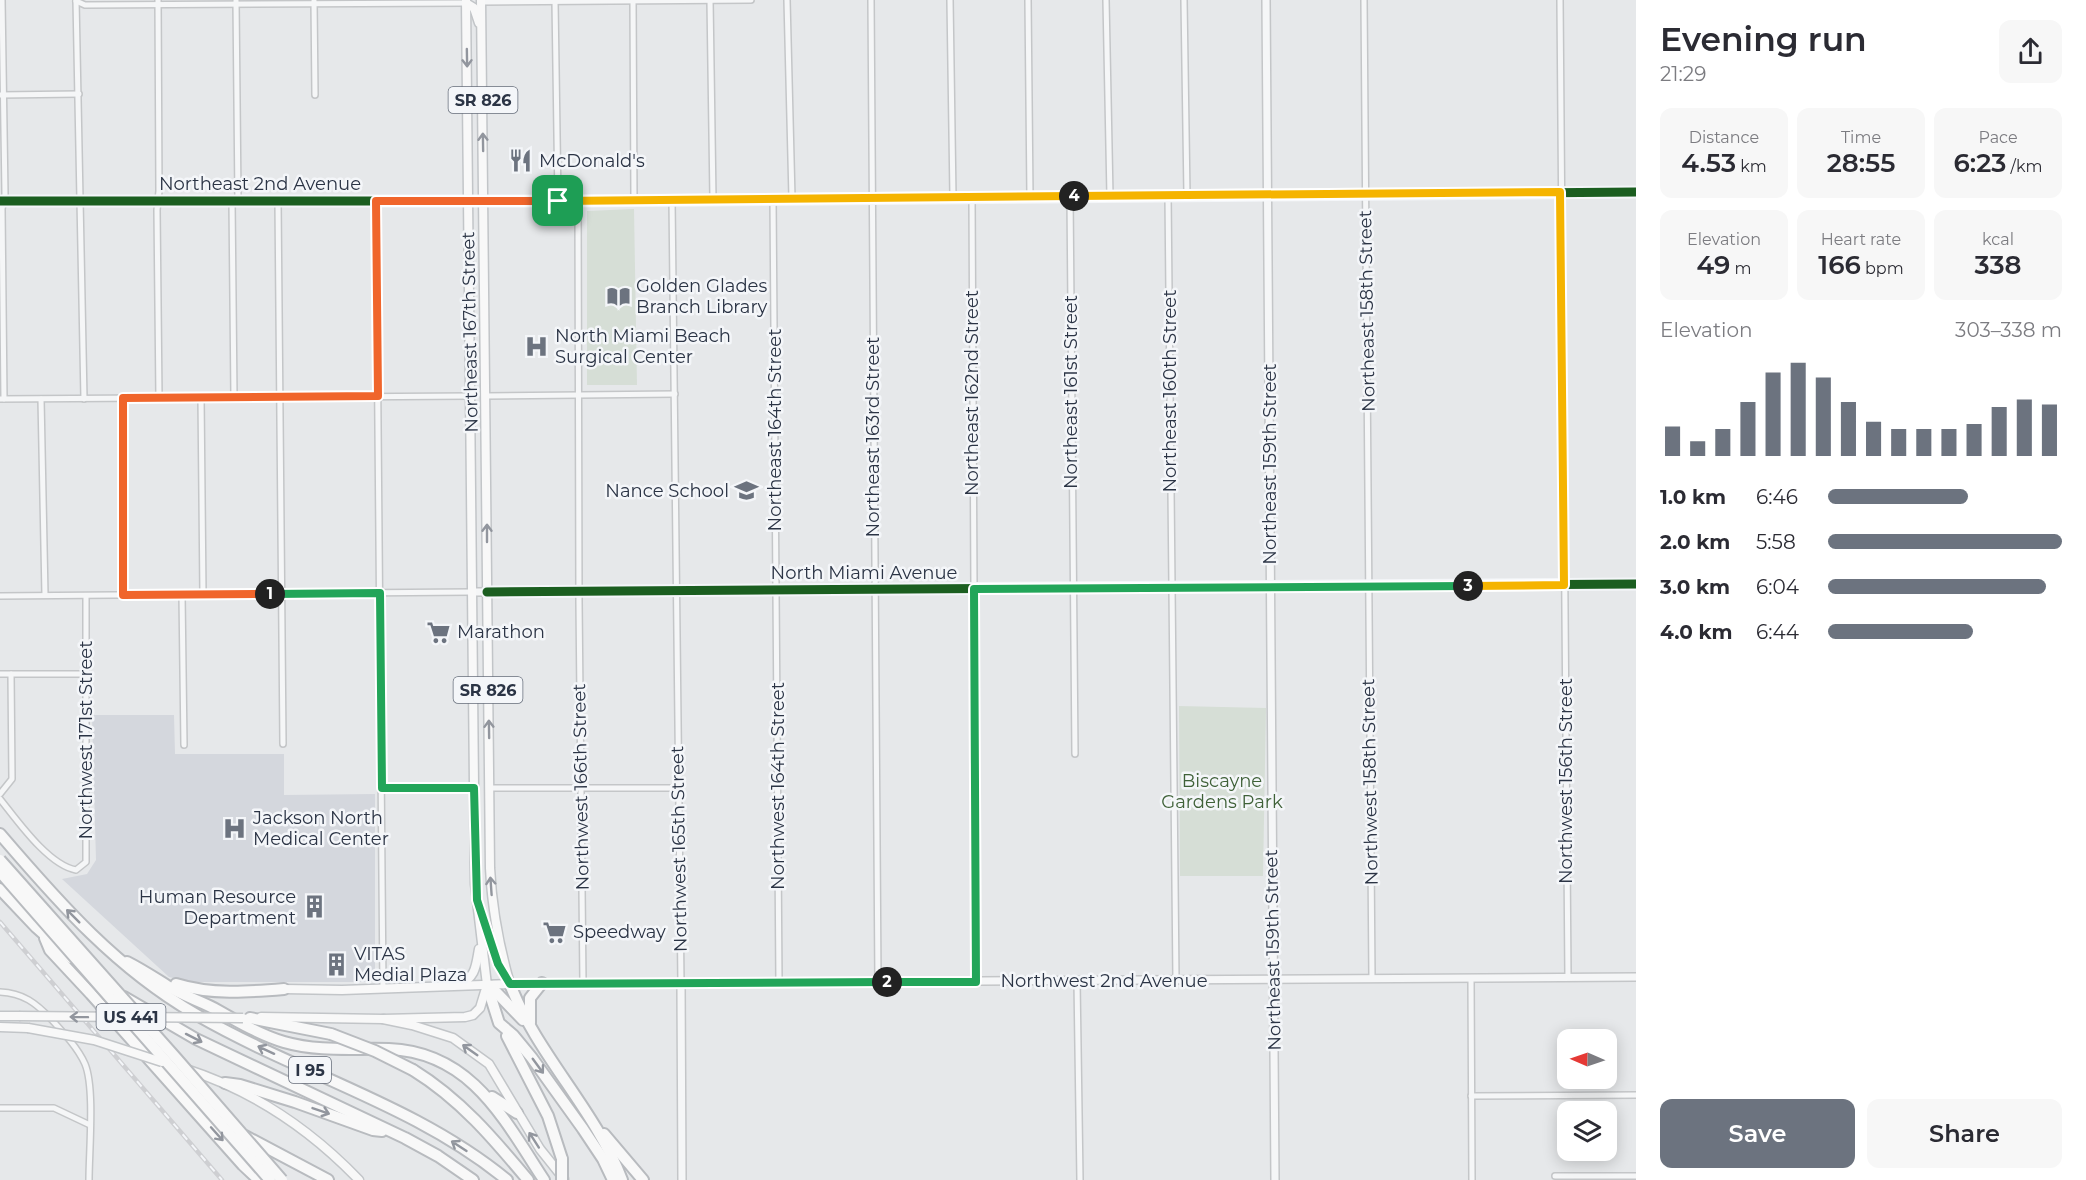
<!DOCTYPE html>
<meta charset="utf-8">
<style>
body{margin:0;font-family:Montserrat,sans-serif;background:#f7f7f7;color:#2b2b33;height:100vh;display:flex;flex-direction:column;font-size:22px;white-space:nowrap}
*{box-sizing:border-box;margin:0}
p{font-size:20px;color:#7c7c81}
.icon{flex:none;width:33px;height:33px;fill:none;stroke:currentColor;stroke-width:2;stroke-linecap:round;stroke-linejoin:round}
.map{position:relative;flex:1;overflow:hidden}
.side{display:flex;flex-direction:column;background:#fff;width:450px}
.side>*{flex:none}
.needle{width:39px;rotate:272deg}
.controls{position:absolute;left:1557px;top:1029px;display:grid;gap:12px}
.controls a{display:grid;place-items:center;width:60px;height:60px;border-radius:12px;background:#fff;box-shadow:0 3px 15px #0003;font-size:30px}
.pin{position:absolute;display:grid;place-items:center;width:51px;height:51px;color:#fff;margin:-26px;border-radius:12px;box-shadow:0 3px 9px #0006}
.km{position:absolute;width:30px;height:30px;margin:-15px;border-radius:50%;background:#222;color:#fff;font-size:16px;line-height:30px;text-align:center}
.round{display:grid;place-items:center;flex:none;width:63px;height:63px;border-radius:12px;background:#f7f7f7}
.summary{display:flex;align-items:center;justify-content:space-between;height:102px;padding:0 24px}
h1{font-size:33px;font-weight:600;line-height:45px}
.stats{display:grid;grid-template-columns:repeat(3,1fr);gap:9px;height:102px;padding:6px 24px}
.stats div{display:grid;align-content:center;border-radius:12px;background:#f7f7f7;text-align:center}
.stats b{font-size:26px;font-weight:600}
.stats small{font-size:16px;font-weight:400}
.stats p{font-size:16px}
.chart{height:168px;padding:12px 24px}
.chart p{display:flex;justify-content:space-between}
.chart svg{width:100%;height:108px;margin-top:6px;stroke:#6c737f;stroke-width:6}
.primary-button{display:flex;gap:12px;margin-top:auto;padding:12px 24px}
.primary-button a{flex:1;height:69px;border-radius:12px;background:#6c737f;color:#fff;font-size:24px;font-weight:600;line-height:69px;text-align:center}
.primary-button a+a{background:#f7f7f7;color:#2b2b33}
ul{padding:0 24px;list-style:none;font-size:20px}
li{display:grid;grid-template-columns:96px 72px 1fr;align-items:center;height:45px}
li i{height:15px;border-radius:8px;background:#6c737f}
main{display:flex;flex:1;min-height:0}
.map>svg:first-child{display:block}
</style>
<main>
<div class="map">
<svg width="1636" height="1180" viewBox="0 0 1636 1180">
<rect width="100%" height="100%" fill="#e6e8ea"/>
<!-- built -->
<polygon fill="#d4d7dd" points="92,715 174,715 175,754 284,754 284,795 375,794 375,982 191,982 169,977 62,879 87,874 96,860"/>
<!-- park -->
<g fill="#d6ded6">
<polygon points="634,209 637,385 587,385 587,211"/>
<polygon points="1179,706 1266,708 1263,876 1180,876"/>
</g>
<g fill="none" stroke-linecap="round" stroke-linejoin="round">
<defs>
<g id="minor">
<polyline points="2,0 5,194 2,209 4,399"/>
<polyline points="76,0 84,399"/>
<polyline points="158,0 159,191 157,210 159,398"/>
<polyline points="633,0 634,200"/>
<polyline points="710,0 713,199"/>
<polyline points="787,0 792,198"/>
<polyline points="871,0 878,982"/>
<polyline points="950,0 953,197"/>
<polyline points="1028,0 1030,197"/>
<polyline points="1106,0 1110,196"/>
<polyline points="1184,0 1187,195"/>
<polyline points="1364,0 1372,979"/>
<polyline points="1560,0 1568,977"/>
<polyline points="76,1 85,5 466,3"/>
<polyline points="236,1 238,200"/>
<polyline points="314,1 315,95"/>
<polyline points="555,1 558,201"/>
<polyline points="481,2 751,0"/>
<polyline points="0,95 79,94"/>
<polyline points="1168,195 1176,980"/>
<polyline points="1070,196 1075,754"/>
<polyline points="972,197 976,982"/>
<polyline points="773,198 779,983"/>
<polyline points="672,200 681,983"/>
<polyline points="232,201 234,397"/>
<polyline points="278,201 283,744"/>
<polyline points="376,201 383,989"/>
<polyline points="578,201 579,602 583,983"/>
<polyline points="486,396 675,394"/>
<polyline points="201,397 203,595"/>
<polyline points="0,399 471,396"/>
<polyline points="41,399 45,595"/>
<polyline points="123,595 123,398"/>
<polyline points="182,595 184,745"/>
<polyline points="0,596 472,592"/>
<polyline points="0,674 86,674"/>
<polyline points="382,788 474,788"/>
<polyline points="489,788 678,788"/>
<polyline points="0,794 12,779 11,674"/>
<path d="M 0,799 C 17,820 48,865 76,870 L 86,862 L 86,596"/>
<polyline points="1471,978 1472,1180"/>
<polyline points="1077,981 1080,1180"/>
<path d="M 0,992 C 23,993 36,1003 51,1019 C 63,1032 78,1048 85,1064 C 95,1088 89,1151 89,1180"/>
<polyline points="1471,1096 1636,1095"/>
<polyline points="0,1108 54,1108 90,1125"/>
<polyline points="1555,1176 1636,1176"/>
</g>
<g id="tertiary">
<polyline points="1266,0 1275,1180"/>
<polyline points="0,201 578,201 1636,192"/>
<polyline points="472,592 1636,584"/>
<polyline points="681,983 682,1180"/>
<polyline points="510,984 1636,977"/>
</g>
<g id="primary">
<path d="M 481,0 L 490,868 C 492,909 499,946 510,984"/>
<polyline points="466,3 474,8 479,23"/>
<polyline points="482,916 498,964 504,974"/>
<path d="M 459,984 C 476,978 476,965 479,949"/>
<polyline points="284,989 342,990 510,984"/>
<polyline points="0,1016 19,1016"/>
<polyline points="261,1017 383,1019 412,1025 453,1038 489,1064 540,1149 564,1179"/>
<polyline points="383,1019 465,1017 473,1015 480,1008 487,985 475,884 466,0"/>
<polyline points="0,1027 28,1028"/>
<path d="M 186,1069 C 254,1091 309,1128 359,1180"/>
</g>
<g id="motorway">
<path d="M 0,834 C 60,904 117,969 197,1015 C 299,1074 416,1105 507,1180"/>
<polyline points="0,889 36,927 71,958"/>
<polyline points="45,938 50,950 91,994 243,1165 259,1180"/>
<path d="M 127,962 C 141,969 153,977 166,985 C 182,996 202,1001 219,1011 C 240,1023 261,1035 284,1042 C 319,1052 353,1048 389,1049 C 471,1052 504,1119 544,1180"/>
<path d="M 176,984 C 211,995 248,992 284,989"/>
<path d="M 510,984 C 537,1055 595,1109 622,1180"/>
<polyline points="487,985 499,1023 513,1035 532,1058 583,1129 603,1159 613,1180"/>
<polyline points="487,985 497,993 523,1020"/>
<polyline points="124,997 196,1039 405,1138 438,1156 473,1180"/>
<polyline points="250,1018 331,1034"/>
<polyline points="530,1023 530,998 542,983"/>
<polyline points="507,1036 548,1116 562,1159"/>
<path d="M 413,1070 C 460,1099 493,1138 528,1180"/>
<polyline points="225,1083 240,1085 295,1102 373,1130 382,1131"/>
<polyline points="492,1097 517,1113"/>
<polyline points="604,1134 643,1180"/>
<polyline points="245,1136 328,1180"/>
</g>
</defs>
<!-- minor casing -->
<use href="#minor" stroke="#c4c6c8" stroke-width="8"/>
<!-- tertiary casing -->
<use href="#tertiary" stroke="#c4c6c8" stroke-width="10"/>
<!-- primary casing -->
<use href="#primary" stroke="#c2c5c8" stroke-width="11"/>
<!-- motorway casing -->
<use href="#motorway" stroke="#b8bbbf" stroke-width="14"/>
<!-- minor -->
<use href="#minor" stroke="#f5f6f7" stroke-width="5"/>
<!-- tertiary -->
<use href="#tertiary" stroke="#f5f6f7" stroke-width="7"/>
<!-- primary -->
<use href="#primary" stroke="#f8f8f8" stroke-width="8"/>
<!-- motorway -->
<use href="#motorway" stroke="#f8f8f8" stroke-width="10"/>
<defs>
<polyline id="rail" points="0,922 222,1180"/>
</defs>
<!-- rail casing -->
<use href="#rail" stroke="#cecfd2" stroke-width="4.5"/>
<!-- rail -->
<use href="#rail" stroke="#f4f6f9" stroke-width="2" stroke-dasharray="7" stroke-linecap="butt"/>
<defs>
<g id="primary-bridge">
<polyline points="19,1016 243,1018"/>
<polyline points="28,1028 94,1040 162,1062"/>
</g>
<g id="motorway-bridge">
<polyline points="0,860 176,1058 282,1180"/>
<polyline points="0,872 270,1180"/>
<polyline points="331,1034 375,1051 413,1070"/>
<polyline points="562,1159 562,1180"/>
</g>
</defs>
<!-- primary-bridge casing -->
<use href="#primary-bridge" stroke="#c2c5c8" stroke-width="11" stroke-linecap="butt"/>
<!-- motorway-bridge casing -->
<use href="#motorway-bridge" stroke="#b8bbbf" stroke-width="14" stroke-linecap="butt"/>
<!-- primary-bridge -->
<use href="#primary-bridge" stroke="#f8f8f8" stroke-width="8"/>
<!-- motorway-bridge -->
<use href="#motorway-bridge" stroke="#f8f8f8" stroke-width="10"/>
<defs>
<g id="cycleway">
<polyline points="0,201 578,201 1636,192"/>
<polyline points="487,592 1636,584"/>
</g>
</defs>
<!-- cycleway casing -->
<use href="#cycleway" stroke="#f4f6f9" stroke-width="13"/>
<!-- cycleway -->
<use href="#cycleway" stroke="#1b5e20" stroke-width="9"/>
</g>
<!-- one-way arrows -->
<defs><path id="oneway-shaft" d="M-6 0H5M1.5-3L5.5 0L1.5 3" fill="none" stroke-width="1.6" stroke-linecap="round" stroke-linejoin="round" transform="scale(1.5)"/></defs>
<g stroke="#92969e">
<use href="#oneway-shaft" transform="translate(467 58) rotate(89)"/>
<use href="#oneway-shaft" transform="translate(483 142) rotate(-91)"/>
<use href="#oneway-shaft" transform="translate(487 533) rotate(-90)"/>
<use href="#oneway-shaft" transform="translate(489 729) rotate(-91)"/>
<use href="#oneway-shaft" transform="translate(491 886) rotate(-94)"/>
<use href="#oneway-shaft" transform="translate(73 916) rotate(-135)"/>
<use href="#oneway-shaft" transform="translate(79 1017) rotate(-179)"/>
<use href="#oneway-shaft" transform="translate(194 1038) rotate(27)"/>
<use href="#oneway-shaft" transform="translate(266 1050) rotate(-155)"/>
<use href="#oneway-shaft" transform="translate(470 1050) rotate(-145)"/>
<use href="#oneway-shaft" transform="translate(538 1066) rotate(54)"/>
<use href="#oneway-shaft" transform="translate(321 1111) rotate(19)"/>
<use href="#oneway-shaft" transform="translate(217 1134) rotate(48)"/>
<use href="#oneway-shaft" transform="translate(534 1140) rotate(-123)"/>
<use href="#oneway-shaft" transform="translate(459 1146) rotate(-147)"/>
</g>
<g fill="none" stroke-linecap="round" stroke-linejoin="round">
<defs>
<polyline id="split-1" points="270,594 123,595 123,398 378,396 376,201 558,201"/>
<polyline id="split-2" points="270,594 380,593 382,788 474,788 477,900 498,964 510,984 887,982"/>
<polyline id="split-3" points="887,982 976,982 974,589 1468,586"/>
<polyline id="split-4" points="1074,196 1560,192 1564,585 1468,586"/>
<polyline id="split-5" points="558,201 1074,196"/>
</defs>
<!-- split-1 casing -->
<use href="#split-1" stroke="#fff" stroke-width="12"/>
<!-- split-2 casing -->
<use href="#split-2" stroke="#fff" stroke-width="12"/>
<!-- split-3 casing -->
<use href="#split-3" stroke="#fff" stroke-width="12"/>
<!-- split-4 casing -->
<use href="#split-4" stroke="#fff" stroke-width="12"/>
<!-- split-5 casing -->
<use href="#split-5" stroke="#fff" stroke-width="12"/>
<!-- split-1 -->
<use href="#split-1" stroke="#f0652b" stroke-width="8"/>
<!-- split-2 -->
<use href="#split-2" stroke="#22a559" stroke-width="8"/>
<!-- split-3 -->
<use href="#split-3" stroke="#22a559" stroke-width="8"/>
<!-- split-4 -->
<use href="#split-4" stroke="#f5b400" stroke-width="8"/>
<!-- split-5 -->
<use href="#split-5" stroke="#f5b400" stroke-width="8"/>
</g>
<!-- icons -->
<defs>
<symbol id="restaurant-bare" viewBox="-9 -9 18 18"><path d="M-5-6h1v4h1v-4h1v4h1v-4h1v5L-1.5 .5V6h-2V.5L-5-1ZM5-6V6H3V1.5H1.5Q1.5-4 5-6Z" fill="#6c737f" stroke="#f4f6f9" stroke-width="2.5" paint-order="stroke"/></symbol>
<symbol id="library-bare" viewBox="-9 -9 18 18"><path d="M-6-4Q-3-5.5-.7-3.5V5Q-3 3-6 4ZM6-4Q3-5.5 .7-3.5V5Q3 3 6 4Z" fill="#6c737f" stroke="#f4f6f9" stroke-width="2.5" paint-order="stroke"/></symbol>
<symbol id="hospital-bare" viewBox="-9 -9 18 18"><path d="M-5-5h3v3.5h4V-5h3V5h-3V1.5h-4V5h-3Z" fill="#6c737f" stroke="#f4f6f9" stroke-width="2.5" paint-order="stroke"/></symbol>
<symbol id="school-bare" viewBox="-9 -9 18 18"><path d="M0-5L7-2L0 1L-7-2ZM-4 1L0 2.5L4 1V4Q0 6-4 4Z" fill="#6c737f" stroke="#f4f6f9" stroke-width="2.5" paint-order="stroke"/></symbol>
<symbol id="supermarket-bare" viewBox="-9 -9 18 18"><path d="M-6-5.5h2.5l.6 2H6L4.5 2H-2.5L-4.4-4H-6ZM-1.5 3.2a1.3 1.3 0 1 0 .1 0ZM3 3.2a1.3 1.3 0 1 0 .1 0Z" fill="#6c737f" stroke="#f4f6f9" stroke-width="2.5" paint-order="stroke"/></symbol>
<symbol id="building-bare" viewBox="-9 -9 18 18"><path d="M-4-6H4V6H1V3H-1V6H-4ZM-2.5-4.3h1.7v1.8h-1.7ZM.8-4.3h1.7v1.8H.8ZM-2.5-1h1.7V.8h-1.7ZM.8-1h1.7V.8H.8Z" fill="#6c737f" stroke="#f4f6f9" stroke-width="2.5" paint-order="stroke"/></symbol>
</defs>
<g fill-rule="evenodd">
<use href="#restaurant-bare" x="504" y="144" width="33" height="33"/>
<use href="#library-bare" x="602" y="280" width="33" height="33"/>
<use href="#hospital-bare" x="520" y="330" width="33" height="33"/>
<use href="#school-bare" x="730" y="474" width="33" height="33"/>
<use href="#supermarket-bare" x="422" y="616" width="33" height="33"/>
<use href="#hospital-bare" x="218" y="812" width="33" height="33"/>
<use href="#building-bare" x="298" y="890" width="33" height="33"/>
<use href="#supermarket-bare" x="538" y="916" width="33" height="33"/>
<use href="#building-bare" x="320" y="948" width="33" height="33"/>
</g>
<g text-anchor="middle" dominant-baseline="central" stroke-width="5" stroke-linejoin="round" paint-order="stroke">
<!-- shield labels -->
<g fill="#f4f6f9" stroke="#676e7b" stroke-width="1.5">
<rect x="448.5" y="87" width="69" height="26" rx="4.5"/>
<rect x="453.5" y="677" width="69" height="26" rx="4.5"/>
<rect x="96.5" y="1004" width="69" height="26" rx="4.5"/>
<rect x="289" y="1057" width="42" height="26" rx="4.5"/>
</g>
<g font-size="16" font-weight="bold" fill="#2b3445">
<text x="483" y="100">SR 826</text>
<text x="488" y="690">SR 826</text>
<text x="131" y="1017">US 441</text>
<text x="310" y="1070">I 95</text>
</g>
<!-- poi labels -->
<g font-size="18" fill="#2b3445" stroke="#f4f6f9" text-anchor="start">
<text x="539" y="161">McDonald's</text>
<text x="636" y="286">Golden Glades<tspan x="636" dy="21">Branch Library</tspan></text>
<text x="555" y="336">North Miami Beach<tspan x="555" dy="21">Surgical Center</tspan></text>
<text x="729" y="491" text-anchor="end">Nance School</text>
<text x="457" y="632">Marathon</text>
<text x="253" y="818">Jackson North<tspan x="253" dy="21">Medical Center</tspan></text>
<text x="296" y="897" text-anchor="end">Human Resource<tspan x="296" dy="21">Department</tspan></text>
<text x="573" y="932">Speedway</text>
<text x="354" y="954">VITAS<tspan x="354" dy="21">Medial Plaza</tspan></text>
</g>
<!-- street labels -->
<g font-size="18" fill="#2b3445" stroke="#f4f6f9">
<text x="260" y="184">Northeast 2nd Avenue</text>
<text transform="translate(1367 311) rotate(-91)">Northeast 158th Street</text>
<text transform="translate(470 332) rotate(-91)">Northeast 167th Street</text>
<text transform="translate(1170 391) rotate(-90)">Northeast 160th Street</text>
<text transform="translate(1071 392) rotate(-90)">Northeast 161st Street</text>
<text transform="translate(972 393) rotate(-90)">Northeast 162nd Street</text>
<text transform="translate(775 430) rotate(-90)">Northeast 164th Street</text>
<text transform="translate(873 437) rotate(-90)">Northeast 163rd Street</text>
<text transform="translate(1270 464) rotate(-90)">Northeast 159th Street</text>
<text x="864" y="573">North Miami Avenue</text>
<text transform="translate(86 740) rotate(-90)">Northwest 171st Street</text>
<text transform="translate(1566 781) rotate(-90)">Northwest 156th Street</text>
<text transform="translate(1370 782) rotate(-91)">Northwest 158th Street</text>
<text transform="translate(778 786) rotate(-90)">Northwest 164th Street</text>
<text transform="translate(581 787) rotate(-91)">Northwest 166th Street</text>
<text transform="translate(679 849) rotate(-91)">Northwest 165th Street</text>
<text transform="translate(1273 950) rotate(-91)">Northeast 159th Street</text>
<text x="1104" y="981">Northwest 2nd Avenue</text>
</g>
<!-- park labels -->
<g font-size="18" fill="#3f6138" stroke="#f4f6f9">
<text x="1222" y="781">Biscayne<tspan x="1222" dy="21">Gardens Park</tspan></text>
</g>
</g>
</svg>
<div class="controls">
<a><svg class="needle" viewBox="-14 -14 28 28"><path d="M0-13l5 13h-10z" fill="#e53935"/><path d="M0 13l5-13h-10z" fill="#7c7c81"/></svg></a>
<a><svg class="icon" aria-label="layers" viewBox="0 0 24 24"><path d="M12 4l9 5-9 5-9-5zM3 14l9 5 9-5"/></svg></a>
</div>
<div class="pin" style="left:558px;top:201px;background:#1e9e55"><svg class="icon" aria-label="arrive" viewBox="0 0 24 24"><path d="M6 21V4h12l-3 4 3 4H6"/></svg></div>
<b class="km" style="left:270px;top:594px">1</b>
<b class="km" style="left:887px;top:982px">2</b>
<b class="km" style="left:1468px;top:586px">3</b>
<b class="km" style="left:1074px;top:196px">4</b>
</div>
<section class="side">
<div class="summary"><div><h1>Evening run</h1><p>21:29</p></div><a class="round"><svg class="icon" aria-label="share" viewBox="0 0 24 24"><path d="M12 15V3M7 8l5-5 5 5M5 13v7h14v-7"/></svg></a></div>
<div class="stats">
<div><p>Distance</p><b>4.53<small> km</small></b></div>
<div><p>Time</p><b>28:55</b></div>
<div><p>Pace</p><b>6:23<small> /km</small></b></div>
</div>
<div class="stats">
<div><p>Elevation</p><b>49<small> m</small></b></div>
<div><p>Heart rate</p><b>166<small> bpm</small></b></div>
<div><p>kcal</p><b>338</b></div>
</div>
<div class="chart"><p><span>Elevation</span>303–338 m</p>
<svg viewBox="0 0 160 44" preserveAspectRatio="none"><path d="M5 44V32M15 44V38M25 44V33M35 44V22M45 44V10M55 44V6M65 44V12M75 44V22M85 44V30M95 44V33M105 44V33M115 44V33M125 44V31M135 44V24M145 44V21M155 44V23"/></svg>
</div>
<ul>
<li><b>1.0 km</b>6:46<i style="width:60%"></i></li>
<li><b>2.0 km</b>5:58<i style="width:100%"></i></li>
<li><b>3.0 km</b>6:04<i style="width:93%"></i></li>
<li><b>4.0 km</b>6:44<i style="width:62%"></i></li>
</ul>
<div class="primary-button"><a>Save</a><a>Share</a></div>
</section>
</main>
